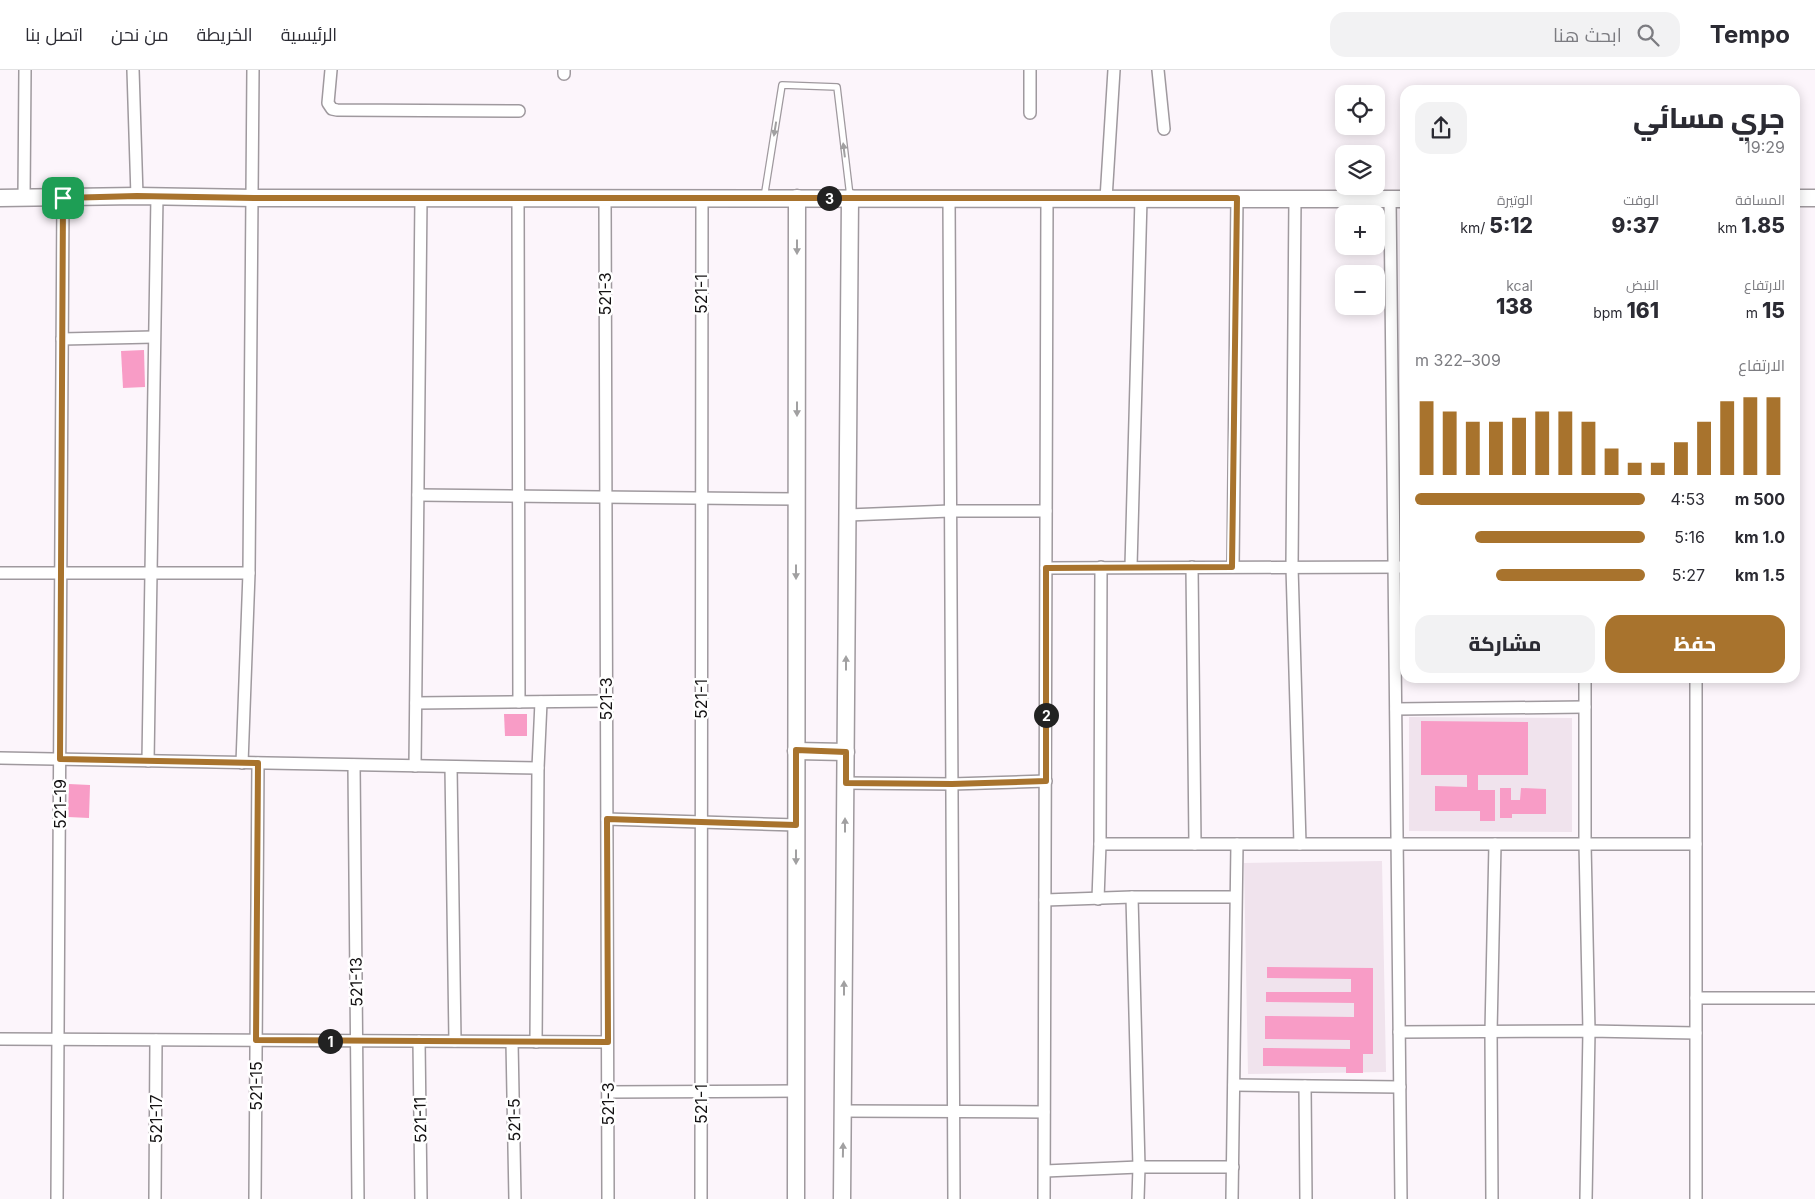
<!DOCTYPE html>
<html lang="ar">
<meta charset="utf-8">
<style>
body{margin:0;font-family:Inter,Cairo,sans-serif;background:#f2f2f3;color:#2b2b33;direction:rtl;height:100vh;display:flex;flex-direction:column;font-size:19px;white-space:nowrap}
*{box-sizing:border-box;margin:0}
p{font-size:16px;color:#7c7c81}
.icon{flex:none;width:28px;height:28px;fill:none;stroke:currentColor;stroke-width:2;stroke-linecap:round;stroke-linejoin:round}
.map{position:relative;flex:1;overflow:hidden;direction:ltr}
.panel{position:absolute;left:1400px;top:15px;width:400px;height:598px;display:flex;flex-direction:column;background:#fff;border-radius:15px;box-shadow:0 2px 12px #0003;direction:rtl}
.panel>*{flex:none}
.controls{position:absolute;left:1335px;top:15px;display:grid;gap:10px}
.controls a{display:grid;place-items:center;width:50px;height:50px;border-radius:10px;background:#fff;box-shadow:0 2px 12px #0003;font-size:25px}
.pin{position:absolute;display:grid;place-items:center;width:42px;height:42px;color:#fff;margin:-21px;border-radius:10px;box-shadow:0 2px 8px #0006}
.km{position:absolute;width:25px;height:25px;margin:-12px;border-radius:50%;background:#222;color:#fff;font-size:14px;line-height:25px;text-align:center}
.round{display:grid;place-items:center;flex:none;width:52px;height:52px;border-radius:15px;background:#f2f2f3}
.head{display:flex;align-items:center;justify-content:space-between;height:85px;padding:0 15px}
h1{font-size:28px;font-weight:800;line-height:38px}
.figures{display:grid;grid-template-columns:repeat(3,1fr);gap:8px;height:85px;padding:5px 15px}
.figures div{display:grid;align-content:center}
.figures b{font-size:21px;font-weight:800}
.figures small{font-size:14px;font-weight:400}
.figures p{font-size:14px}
.chart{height:140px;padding:10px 15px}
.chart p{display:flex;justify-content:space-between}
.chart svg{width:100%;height:90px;margin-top:5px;stroke:#a8732d;stroke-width:6}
.cta{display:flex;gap:10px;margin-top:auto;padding:10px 15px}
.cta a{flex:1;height:58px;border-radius:15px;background:#a8732d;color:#fff;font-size:20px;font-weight:800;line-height:58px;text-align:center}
.cta a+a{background:#f2f2f3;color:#2b2b33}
ul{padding:0 15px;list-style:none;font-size:16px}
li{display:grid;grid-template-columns:80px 60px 1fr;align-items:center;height:38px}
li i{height:12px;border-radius:6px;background:#a8732d}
header{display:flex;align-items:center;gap:30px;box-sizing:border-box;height:70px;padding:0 25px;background:#fff;border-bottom:1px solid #e1e1e2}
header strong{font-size:24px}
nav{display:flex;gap:28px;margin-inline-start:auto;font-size:18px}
.search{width:350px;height:45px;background:#f2f2f3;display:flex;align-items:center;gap:12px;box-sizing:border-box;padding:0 18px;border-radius:15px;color:#7c7c81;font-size:19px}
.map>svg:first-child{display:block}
</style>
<header>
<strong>Tempo</strong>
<div class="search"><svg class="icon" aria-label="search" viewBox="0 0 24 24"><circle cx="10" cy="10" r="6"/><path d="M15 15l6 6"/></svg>ابحث هنا</div>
<nav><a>الرئيسية</a><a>الخريطة</a><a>من نحن</a><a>اتصل بنا</a></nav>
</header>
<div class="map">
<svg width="1815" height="1129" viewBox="0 0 1815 1129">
<rect width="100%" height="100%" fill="#fcf5fb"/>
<!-- built -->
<g fill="#f0e3ed">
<polygon points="1409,647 1572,648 1572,762 1409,761"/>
<polygon points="1382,791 1386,1002 1248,1004 1244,793"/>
</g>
<!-- building -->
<g fill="#f89cc6">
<polygon points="144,280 145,317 123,318 121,281"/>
<polygon points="504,644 527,644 527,666 505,666"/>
<polygon points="1421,651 1528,652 1528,705 1478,705 1478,720 1495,720 1495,751 1480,751 1480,741 1435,741 1435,716 1467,717 1467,705 1421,705"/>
<polygon points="69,714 90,715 89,748 68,747"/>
<polygon points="1500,718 1511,718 1511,730 1520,730 1521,718 1546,719 1546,744 1512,744 1512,748 1500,748"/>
<polygon points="1267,897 1373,898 1373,984 1363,984 1363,1003 1346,1003 1346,997 1263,996 1263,978 1350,979 1350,970 1265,969 1265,946 1354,947 1354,933 1266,932 1266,922 1351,922 1351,909 1267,908"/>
</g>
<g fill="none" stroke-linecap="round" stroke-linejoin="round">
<defs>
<polyline id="lane" points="764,128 782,15 837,17 850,126"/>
<g id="street">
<polyline points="133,0 137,126"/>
<polyline points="331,0 328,33 332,39 337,40 519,41"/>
<polyline points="1030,0 1030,43"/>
<polyline points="1158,0 1164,59"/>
<polyline points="564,4 564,0"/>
<polyline points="24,128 25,0"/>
<polyline points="518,128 519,632"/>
<polyline points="605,128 608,1129"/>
<polyline points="949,128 954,1129"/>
<polyline points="1295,128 1292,497 1300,774"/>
<polyline points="1390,128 1401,1129"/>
<polyline points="1106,129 1114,0"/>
<polyline points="62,269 154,267"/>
<polyline points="418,425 797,429"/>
<polyline points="848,445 950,441 1046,441"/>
<polyline points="1131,496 1141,129"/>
<polyline points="1192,497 1195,774"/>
<polyline points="1233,497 1237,128"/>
<polyline points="1046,498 1405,497"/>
<polyline points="0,503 249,503"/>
<polyline points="1585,608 1585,774 1589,961 1586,1129"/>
<polyline points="416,633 606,631"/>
<polyline points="1396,639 1585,637"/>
<polyline points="0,688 538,698"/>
<polyline points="148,691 157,126"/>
<polyline points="242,693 249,503 253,0"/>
<polyline points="354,695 358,1129"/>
<polyline points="415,696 421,128"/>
<polyline points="451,697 455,971"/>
<polyline points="846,713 952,714 1046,711"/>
<polyline points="607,749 796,755"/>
<polyline points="1100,774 1696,774"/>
<polyline points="1132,827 1139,1097 1138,1129"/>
<polyline points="1098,829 1100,774 1101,497"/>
<polyline points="1045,830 1132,827 1235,827"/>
<polyline points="1696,928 1815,928"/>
<polyline points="1399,962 1589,961 1696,963"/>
<polyline points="0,969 607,972"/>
<polyline points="419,971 421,1129"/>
<polyline points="512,972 515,1129"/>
<polyline points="536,972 538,698 541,632"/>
<polyline points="1234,1015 1400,1017"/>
<polyline points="1305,1016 1306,1129"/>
<polyline points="608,1022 796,1021"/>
<polyline points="843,1041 1044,1042"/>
<polyline points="1045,1101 1139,1097 1233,1097"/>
<polyline points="57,1129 63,128"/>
<polyline points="155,1129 156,970"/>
<polyline points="255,1129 258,693"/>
<polyline points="701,1129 702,128"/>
<polyline points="1044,1129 1047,128"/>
<polyline points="1232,1129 1237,774"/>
<polyline points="1492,1129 1491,962 1495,774"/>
<polyline points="1696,1129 1696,608"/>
</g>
<g id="secondary">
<polyline points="0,128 137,126 254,128 1405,129"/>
<polyline points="1795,128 1815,128"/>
<polyline points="796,681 846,682"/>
<polyline points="796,1129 797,128"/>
<polyline points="842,1129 850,128"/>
</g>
</defs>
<!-- lane casing -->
<use href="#lane" stroke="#9f999e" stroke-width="8"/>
<!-- street casing -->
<use href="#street" stroke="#9f999e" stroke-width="14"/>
<!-- secondary casing -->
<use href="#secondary" stroke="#9f999e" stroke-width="19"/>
<!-- lane -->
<use href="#lane" stroke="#fff" stroke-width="5.5"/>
<!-- street -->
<use href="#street" stroke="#fff" stroke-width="11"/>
<!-- secondary -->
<use href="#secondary" stroke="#fff" stroke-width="16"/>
</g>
<!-- one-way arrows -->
<defs><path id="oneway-solid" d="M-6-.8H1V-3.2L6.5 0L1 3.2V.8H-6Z" transform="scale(1.25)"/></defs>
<g fill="#a1a0a1">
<use href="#oneway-solid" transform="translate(775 59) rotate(99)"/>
<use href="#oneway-solid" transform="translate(844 80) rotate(-97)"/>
<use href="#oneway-solid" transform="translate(797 177) rotate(90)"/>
<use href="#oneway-solid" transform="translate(797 339) rotate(90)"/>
<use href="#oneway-solid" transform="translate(796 502) rotate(90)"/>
<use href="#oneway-solid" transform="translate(846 593) rotate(-90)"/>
<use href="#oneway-solid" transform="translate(845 755) rotate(-90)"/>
<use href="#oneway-solid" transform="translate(796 787) rotate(90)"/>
<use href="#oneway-solid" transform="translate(844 918) rotate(-90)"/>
<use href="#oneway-solid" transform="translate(843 1080) rotate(-89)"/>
</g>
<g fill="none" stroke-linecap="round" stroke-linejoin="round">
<defs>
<polygon id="route" points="137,126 254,128 1237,128 1232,497 1046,498 1046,711 952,714 846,713 846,682 796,680 796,755 607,749 608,972 256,970 258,693 60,689 63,128"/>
</defs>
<!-- route casing -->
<use href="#route" stroke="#fff" stroke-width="10"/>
<!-- route -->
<use href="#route" stroke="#a8732d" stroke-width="6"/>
</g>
<g text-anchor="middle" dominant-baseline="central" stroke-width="5" stroke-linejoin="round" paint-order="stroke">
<!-- street labels -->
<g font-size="16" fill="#141213" stroke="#fff">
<text transform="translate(605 224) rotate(-90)">521-3</text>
<text transform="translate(701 224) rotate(-90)">521-1</text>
<text transform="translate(606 629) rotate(-90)">521-3</text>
<text transform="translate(701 629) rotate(-90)">521-1</text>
<text transform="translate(60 734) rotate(-90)">521-19</text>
<text transform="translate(356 912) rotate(-91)">521-13</text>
<text transform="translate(256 1016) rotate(-90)">521-15</text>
<text transform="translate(608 1034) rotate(-90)">521-3</text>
<text transform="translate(701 1034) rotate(-90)">521-1</text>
<text transform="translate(156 1049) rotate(-90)">521-17</text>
<text transform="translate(420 1050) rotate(-91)">521-11</text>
<text transform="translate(514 1050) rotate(-91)">521-5</text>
</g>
</g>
</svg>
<div class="controls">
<a><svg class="icon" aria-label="locate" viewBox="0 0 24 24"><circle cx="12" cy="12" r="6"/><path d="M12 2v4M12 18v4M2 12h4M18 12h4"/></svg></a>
<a><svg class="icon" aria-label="layers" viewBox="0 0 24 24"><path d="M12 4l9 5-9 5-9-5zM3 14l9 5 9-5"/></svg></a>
<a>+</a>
<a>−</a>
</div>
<div class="pin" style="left:63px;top:128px;background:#1e9e55"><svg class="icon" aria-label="arrive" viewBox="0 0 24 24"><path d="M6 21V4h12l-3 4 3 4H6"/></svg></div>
<b class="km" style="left:330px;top:971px">1</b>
<b class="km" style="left:1046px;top:645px">2</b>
<b class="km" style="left:829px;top:128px">3</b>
<section class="panel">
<div class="head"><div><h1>جري مسائي</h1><p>19:29</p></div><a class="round"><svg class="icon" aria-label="share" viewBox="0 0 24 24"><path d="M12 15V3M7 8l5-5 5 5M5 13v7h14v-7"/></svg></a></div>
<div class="figures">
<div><p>المسافة</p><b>1.85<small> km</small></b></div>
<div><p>الوقت</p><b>9:37</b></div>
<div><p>الوتيرة</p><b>5:12<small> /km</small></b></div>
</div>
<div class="figures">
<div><p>الارتفاع</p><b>15<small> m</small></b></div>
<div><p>النبض</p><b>161<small> bpm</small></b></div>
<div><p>kcal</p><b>138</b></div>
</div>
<div class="chart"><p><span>الارتفاع</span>309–322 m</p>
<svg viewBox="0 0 160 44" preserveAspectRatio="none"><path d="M5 44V8M15 44V13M25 44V18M35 44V18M45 44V16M55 44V13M65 44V13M75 44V18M85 44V31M95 44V38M105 44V38M115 44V28M125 44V18M135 44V8M145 44V6M155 44V6"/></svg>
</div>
<ul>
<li><b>500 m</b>4:53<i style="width:100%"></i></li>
<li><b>1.0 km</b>5:16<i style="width:74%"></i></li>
<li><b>1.5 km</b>5:27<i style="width:65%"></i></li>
</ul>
<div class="cta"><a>حفظ</a><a>مشاركة</a></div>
</section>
</div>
